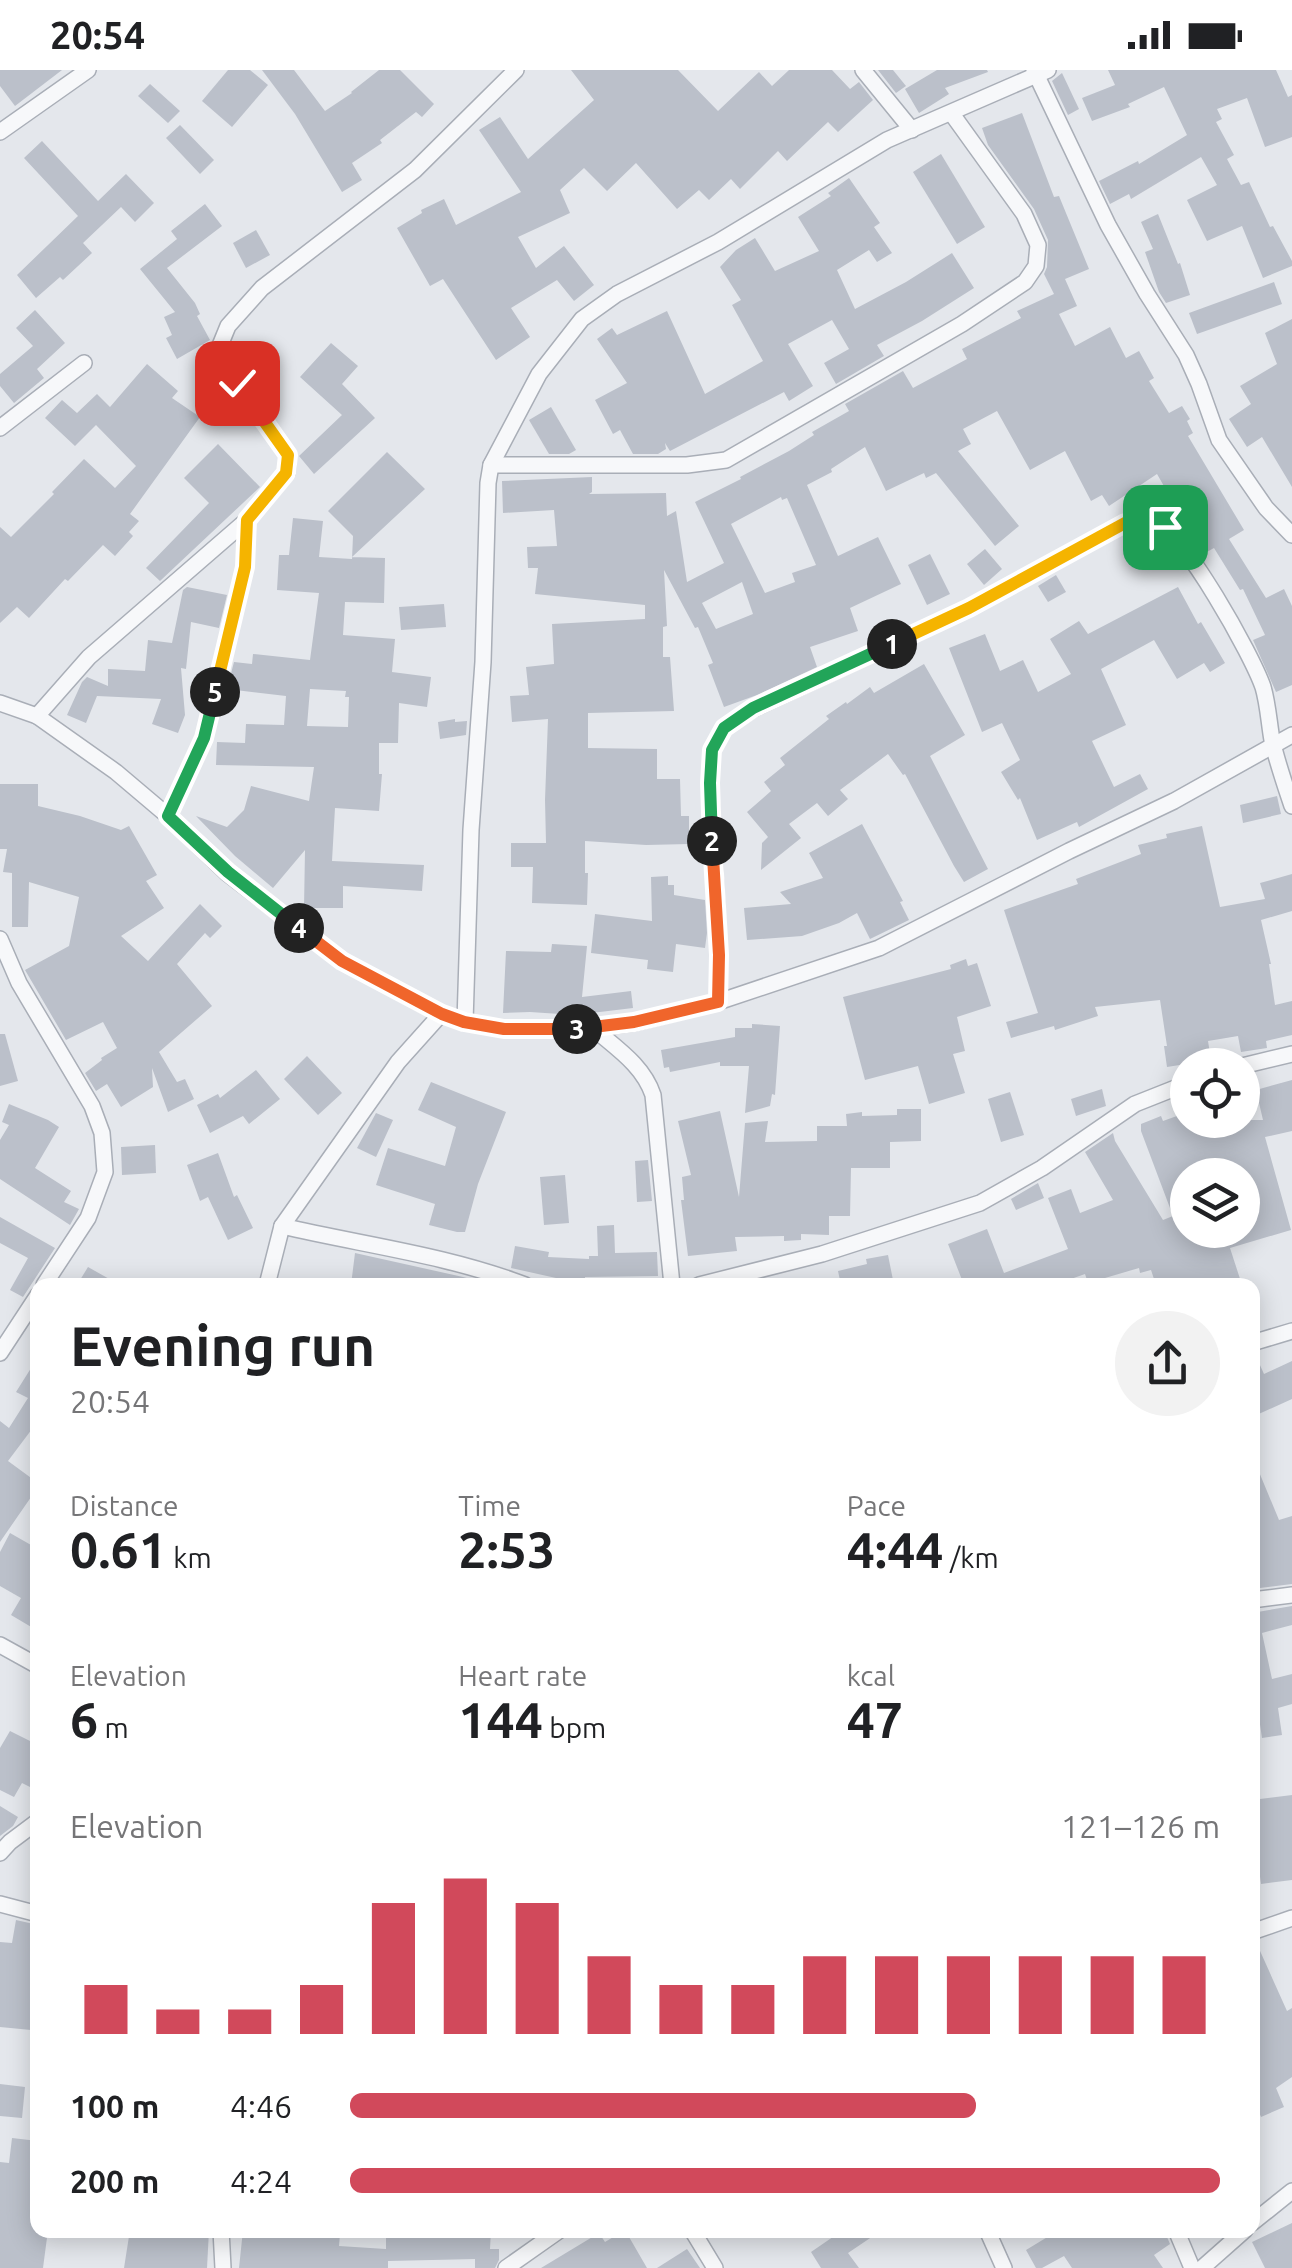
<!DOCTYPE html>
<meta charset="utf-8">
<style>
body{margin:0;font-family:Ubuntu,sans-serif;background:#f2f2f2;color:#202124;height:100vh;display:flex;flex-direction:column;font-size:38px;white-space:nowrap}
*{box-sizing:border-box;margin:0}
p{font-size:32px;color:#757577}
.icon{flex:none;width:55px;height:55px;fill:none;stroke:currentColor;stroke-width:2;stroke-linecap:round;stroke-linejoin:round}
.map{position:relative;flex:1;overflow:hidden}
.sheet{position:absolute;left:30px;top:1208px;width:1230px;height:960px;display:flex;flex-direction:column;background:#fff;border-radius:20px;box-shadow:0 5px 25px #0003}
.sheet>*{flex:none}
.controls{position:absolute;left:1170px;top:978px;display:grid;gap:20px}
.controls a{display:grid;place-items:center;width:90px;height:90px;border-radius:50%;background:#fff;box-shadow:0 5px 25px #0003;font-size:50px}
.pin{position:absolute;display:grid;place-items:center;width:85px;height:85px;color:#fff;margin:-42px;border-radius:20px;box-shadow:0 5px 15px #0006}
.km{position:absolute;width:50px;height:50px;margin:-25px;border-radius:50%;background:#222;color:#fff;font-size:28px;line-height:50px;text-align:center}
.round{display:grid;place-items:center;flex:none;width:105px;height:105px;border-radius:52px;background:#f2f2f2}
.headline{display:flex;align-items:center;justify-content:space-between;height:170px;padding:0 40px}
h1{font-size:55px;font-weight:700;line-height:75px}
.metrics{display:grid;grid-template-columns:repeat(3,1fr);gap:15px;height:170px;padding:10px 40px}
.metrics div{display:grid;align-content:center}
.metrics b{font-size:50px;font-weight:700}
.metrics small{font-size:28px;font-weight:400}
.metrics p{font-size:28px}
.chart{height:280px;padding:20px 40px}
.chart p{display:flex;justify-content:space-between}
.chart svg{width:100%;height:180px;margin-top:10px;stroke:#d1495b;stroke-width:6}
ul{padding:0 40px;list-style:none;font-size:32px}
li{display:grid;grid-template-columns:160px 120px 1fr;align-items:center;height:75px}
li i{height:25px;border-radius:12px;background:#d1495b}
.status{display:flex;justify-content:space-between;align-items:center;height:70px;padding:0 50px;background:#fff;direction:ltr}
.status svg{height:28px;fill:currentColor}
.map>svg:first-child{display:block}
</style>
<div class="status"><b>20:54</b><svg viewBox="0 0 49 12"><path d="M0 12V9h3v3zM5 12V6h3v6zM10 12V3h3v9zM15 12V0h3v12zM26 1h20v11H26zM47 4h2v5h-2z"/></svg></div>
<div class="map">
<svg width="1292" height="2198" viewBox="0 0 1292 2198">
<rect width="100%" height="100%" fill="#e4e7ec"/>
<!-- building -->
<g fill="#bbc0ca" fill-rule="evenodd">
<polygon points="0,0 62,0 15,36 0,16"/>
<polygon points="228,0 250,0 268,15 232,57 202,31"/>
<polygon points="262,0 294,0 325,41 352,23 351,22 379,0 400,0 434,34 422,47 416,42 380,70 382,73 352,93 362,110 342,122 295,44"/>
<polygon points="571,0 678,0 718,41 759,2 772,16 789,0 832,0 850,19 859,12 873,30 838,62 828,52 787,91 778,81 740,119 731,109 709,130 699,120 677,139 636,93 607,121 584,98 560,120 570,143 518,167 536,198 564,176 594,215 574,231 557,210 511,238 530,267 496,290 443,209 430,216 397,158 422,143 421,140 444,129 456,155 521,122 479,60 500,47 528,89 594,30"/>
<polygon points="878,0 893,0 906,16 896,23"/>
<polygon points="937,0 987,0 988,2 945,18 949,24 919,43 905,19"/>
<polygon points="1108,0 1276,0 1288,27 1292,25 1292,67 1265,77 1247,28 1217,39 1222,49 1216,52 1234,85 1227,89 1241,115 1249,112 1270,157 1273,156 1292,191 1292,196 1263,208 1242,156 1207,171 1187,130 1217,115 1201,87 1131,129 1129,124 1110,134 1099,111 1138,91 1139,94 1187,65 1164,17 1128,34 1130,37 1092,51 1082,28 1115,15"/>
<polygon points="1062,3 1079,39 1068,45 1052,11"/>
<polygon points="150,14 180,41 168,53 138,26"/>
<path d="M 1022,43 L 1054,127 L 1059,126 L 1089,199 L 1065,209 L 1077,236 L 1059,244 L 1075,276 L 1110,257 L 1126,288 L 1139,281 L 1154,308 L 1149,311 L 1169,343 L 1182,336 L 1190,349 L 1187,351 L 1193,363 L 1188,366 L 1244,460 L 1229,469 L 1266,528 L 1284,519 L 1292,536 L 1292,615 L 1276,622 L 1253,570 L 1265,565 L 1243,519 L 1240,520 L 1214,478 L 1203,484 L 1157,404 L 1109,436 L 1102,425 L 1091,431 L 1065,381 L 1030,400 L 997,341 L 963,359 L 971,374 L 958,381 L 1019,456 L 995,476 L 936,403 L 926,408 L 924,403 L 886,421 L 865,377 L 831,399 L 832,402 L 807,415 L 838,486 L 878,467 L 901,514 L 850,538 L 858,561 L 810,577 L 817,597 L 757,625 L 724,637 L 708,595 L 713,593 L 698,557 L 695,558 L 664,500 L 667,556 L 663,557 L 663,587 L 670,587 L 674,641 L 588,643 L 588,678 L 657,679 L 657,709 L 680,709 L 681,746 L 689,746 L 689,774 L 646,775 L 585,771 L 585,803 L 588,803 L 587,835 L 532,833 L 533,797 L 511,797 L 511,773 L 546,773 L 545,730 L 548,649 L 512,652 L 510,626 L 529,625 L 526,597 L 554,594 L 552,554 L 645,549 L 645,535 L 535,524 L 538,498 L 528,498 L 527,477 L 557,476 L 554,440 L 503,443 L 502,411 L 592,407 L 592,422 L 589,424 L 666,423 L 667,446 L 676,441 L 687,512 L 724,493 L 695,432 L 741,409 L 740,407 L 789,381 L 814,365 L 812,362 L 849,341 L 845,334 L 903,301 L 913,318 L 967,289 L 962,279 L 1021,248 L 1017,241 L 1054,224 L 1044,204 L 1047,197 L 1048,170 L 1034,139 L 988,75 L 982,58 ZM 781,427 L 782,430 L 787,428 L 816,495 L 792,503 L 795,512 L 765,523 L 731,454 ZM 742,512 L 753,544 L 716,559 L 702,533 Z"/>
<polygon points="180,55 214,90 200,104 166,68"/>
<polygon points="42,71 98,131 126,104 154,133 135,152 121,137 83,173 92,183 63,210 60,207 36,228 17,205 78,146 24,88"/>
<polygon points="941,84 985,157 957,174 913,102"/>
<polygon points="849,108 880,153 874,157 892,183 877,192 869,180 837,200 855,239 906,212 952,183 974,218 922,251 877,275 884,286 836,314 824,293 849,279 832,250 788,274 813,316 789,331 784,322 670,381 665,373 666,379 658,384 633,384 620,360 613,364 595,330 627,313 597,269 612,258 617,265 667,241 705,324 763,291 732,235 741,230 720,197 736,180 755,168 775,201 819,181 798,147 831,126 828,123"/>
<polygon points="205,134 222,156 167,198 195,233 200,244 197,246 210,270 177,289 166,268 172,265 164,247 175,242 140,199 177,169 171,161"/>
<polygon points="1158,144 1178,194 1180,193 1190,225 1166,233 1159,222 1145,182 1153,179 1141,152"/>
<polygon points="256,160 270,185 246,198 233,173"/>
<polygon points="1274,212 1282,234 1197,264 1189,243"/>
<polygon points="35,240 65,273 37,299 44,308 14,333 0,316 0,304 33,276 16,258"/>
<polygon points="1292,249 1292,417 1262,367 1247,377 1229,349 1251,334 1240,316 1277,294 1265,263"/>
<polygon points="331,273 358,296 342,314 375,348 314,404 299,386 342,345 300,307"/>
<polygon points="147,294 178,321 172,328 200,347 130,444 139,451 129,462 133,466 115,486 103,475 68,511 65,509 29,548 17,537 0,553 0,457 11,467 54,424 52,422 84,389 115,418 136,396 96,355 75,376 45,348 62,330 77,343 97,324 110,337"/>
<polygon points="551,337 576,380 569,384 549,384 529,350"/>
<polygon points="218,374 260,417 160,511 146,498 209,433 184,408"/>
<path d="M 387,382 L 425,419 L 352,487 L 385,488 L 384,533 L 345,532 L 343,565 L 395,569 L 392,602 L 431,607 L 427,637 L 399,633 L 398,673 L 379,673 L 379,704 L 382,704 L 379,741 L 335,738 L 332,791 L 424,795 L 422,821 L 343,816 L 343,838 L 304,838 L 305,780 L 273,818 L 235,786 L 196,746 L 227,757 L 244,740 L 251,716 L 309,731 L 314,697 L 216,695 L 217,672 L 245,673 L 246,654 L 284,655 L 286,626 L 227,619 L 234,592 L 252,594 L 253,584 L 310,590 L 319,523 L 277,520 L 279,485 L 289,485 L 293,448 L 323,451 L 319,487 L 352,489 L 353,466 L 328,441 ZM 310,619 L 346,621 L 345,627 L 349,627 L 348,657 L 307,656 Z"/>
<polygon points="985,479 1002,499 984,515 967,494"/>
<polygon points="930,484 950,524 927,535 908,495"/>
<polygon points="1056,505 1066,522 1048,532 1038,516"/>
<polygon points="187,517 227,525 219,558 191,552 186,599 181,598 185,645 178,663 152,654 161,629 97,626 86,653 67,645 82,612 87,607 108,616 108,599 145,601 148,570 172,573 183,520"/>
<polygon points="1178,517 1198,554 1201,552 1225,593 1210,602 1204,593 1177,609 1154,570 1101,599 1126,655 1092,671 1114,717 1140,704 1148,719 1079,757 1077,752 1037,770 1020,728 1018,730 1001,702 1020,690 1002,653 982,662 949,578 985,564 1000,601 1023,590 1038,622 1071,604 1050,569 1079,551 1088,564"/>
<polygon points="444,534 446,557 401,560 399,537"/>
<polygon points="924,594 965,665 930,686 988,799 964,812 954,796 905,704 903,705 888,684 840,720 848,729 828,746 817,733 789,754 801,768 761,800 762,773 768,767 747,742 771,721 764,712 785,695 780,688 829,649 826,646 846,632 847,634 870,617 874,623"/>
<polygon points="455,649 455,652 467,651 466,665 440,669 438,652"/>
<polygon points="0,714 38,714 38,736 80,746 121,760 129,756 157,805 146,811 164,838 121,866 148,891 200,834 222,856 210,868 205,863 177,894 212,936 159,982 177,1012 185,1009 194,1029 168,1042 152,998 153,1017 121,1037 107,1014 96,1021 85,1003 102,990 101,988 117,978 103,952 66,970 25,900 69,876 79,827 29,812 28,857 12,857 12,803 3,802 7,779 0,779"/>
<polygon points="1277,726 1281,744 1243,753 1240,735"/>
<polygon points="862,754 903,831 900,832 909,850 870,869 857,843 839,853 802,866 747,870 744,838 791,834 780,822 823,808 809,783"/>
<polygon points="1202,756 1220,837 1265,829 1260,813 1292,804 1292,841 1261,850 1271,894 1269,894 1275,935 1292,931 1292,965 1266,971 1267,978 1241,982 1238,966 1208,971 1211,990 1167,997 1164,976 1167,976 1160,930 1095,937 1098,946 1055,960 1054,956 1011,968 1006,952 1038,943 1004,840 1078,814 1076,809 1141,784 1138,775 1167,768 1166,764"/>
<polygon points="668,806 668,815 674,815 674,825 705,830 707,863 705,878 676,874 673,902 647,899 648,890 591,883 595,844 652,851 651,807"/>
<polygon points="552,874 587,876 582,927 631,921 633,938 575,945 530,942 503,943 506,881 551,882"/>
<polygon points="966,889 968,896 977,893 991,936 957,947 965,981 953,984 965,1023 929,1034 918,996 865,1010 843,927 951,899 950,895"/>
<polygon points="752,954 780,956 775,1025 772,1024 770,1036 745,1043 749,996 720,996 720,992 670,1002 669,997 664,998 661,980 735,967 735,958 752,958"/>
<polygon points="0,964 5,964 18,1011 0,1016"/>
<polygon points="307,986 342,1023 318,1045 284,1009"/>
<polygon points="256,1000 280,1029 249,1054 243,1046 210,1063 197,1035 218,1024 220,1028"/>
<path d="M 1292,1010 L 1292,1061 L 1265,1067 L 1291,1160 L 1230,1178 L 1242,1215 L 1156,1215 L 1151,1200 L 1140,1203 L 1139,1198 L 1088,1213 L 1085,1204 L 1054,1215 L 964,1215 L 948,1174 L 987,1159 L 1004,1203 L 1068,1179 L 1048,1128 L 1071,1119 L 1080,1143 L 1113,1130 L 1085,1082 L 1113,1063 L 1115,1071 L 1163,1150 L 1173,1146 L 1141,1061 L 1141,1054 L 1161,1046 L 1163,1051 L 1188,1042 L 1188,1050 L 1263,1050 L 1256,1020 ZM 1222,1100 L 1223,1105 L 1242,1105 L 1242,1160 L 1188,1160 L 1188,1105 L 1206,1105 Z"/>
<polygon points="431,1012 506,1042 478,1114 465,1162 457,1162 429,1155 435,1134 376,1115 388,1078 445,1096 456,1057 418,1040"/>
<polygon points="1102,1019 1106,1036 1076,1046 1071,1029"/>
<polygon points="1010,1022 1024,1065 1001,1072 988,1029"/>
<polygon points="9,1034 48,1050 59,1057 35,1098 71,1121 64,1132 79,1139 70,1155 0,1109 0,1070 9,1055 2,1052"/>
<polygon points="897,1039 921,1039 921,1071 890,1072 890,1098 851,1098 850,1146 829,1146 829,1165 801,1164 801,1170 784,1171 784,1166 735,1167 737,1181 688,1186 681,1130 684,1130 682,1107 691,1105 678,1051 720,1041 739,1127 745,1053 768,1051 765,1072 817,1071 817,1056 847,1056 846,1044 862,1042 862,1046 897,1045"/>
<polygon points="376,1043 393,1050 376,1087 357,1078"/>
<polygon points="155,1075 156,1103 122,1105 121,1077"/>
<polygon points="218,1083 234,1127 237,1125 253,1158 228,1170 208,1127 200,1131 187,1095"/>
<polygon points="648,1090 652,1131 637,1132 635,1091"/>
<polygon points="565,1105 569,1153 544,1155 540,1107"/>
<polygon points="1038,1113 1044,1128 1016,1140 1011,1129"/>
<polygon points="0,1147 55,1178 23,1227 10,1220 28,1188 0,1173"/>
<polygon points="614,1155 615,1183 657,1182 658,1206 585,1207 585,1213 556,1211 556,1208 511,1198 515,1176 549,1182 548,1187 589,1189 589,1186 598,1186 597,1156"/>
<polygon points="355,1183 463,1207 478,1211 477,1215 351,1215"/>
<polygon points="888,1185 894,1215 841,1215 838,1201 867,1194 866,1189"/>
<polygon points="88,1197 120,1215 77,1215"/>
<polygon points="1252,1284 1255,1284 1264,1304 1292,1291 1292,1329 1252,1347"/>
<polygon points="38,1287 38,1351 8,1391 38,1413 38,1417 0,1472 0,1351 9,1358 28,1328 16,1322"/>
<polygon points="1252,1385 1279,1450 1292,1446 1292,1514 1252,1519"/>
<polygon points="10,1463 38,1479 38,1561 11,1545 21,1528 0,1516 0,1482"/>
<polygon points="1292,1536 1292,1555 1262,1563 1272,1609 1292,1604 1292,1634 1278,1638 1282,1665 1262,1668 1258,1641 1252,1642 1252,1543"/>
<polygon points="10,1661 38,1675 38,1721 22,1713 14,1727 0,1720 0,1678"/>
<polygon points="1292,1725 1292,1810 1261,1814 1252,1748 1252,1730"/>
<polygon points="0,1736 18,1747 13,1756 0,1766"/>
<polygon points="16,1850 38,1855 36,1908 38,1908 38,1932 34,1932 31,1960 0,1957 0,1872 12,1873"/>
<polygon points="1256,1872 1287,1941 1292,1938 1292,2007 1276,2018 1284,2037 1261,2047 1252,2025 1252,1873"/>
<polygon points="0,2014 25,2017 22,2048 0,2046"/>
<polygon points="12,2068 38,2071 38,2160 48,2160 43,2198 0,2198 0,2092 9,2093"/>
<polygon points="1292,2153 1292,2198 1265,2198 1252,2172"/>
<polygon points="130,2160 209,2160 207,2198 124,2198"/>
<polygon points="243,2160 340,2164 339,2176 386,2179 386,2160 491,2160 490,2179 499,2179 499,2190 495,2198 475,2198 475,2189 388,2191 388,2198 239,2198"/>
<polygon points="625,2160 647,2198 541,2198 599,2163 605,2172"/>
<polygon points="843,2160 882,2160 848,2183 859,2198 821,2198 811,2182"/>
<polygon points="1059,2160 1164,2160 1170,2174 1154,2185 1163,2198 1072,2198 1064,2186 1042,2198 1036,2198 1026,2180"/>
<polygon points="687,2179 700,2198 657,2198"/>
</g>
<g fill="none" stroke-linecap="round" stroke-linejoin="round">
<defs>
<g id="minor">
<polyline points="863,0 912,60"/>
<polyline points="1034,0 1108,155 1147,224 1186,285 1199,314 1219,370 1266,438 1292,465"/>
<polyline points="0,62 88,0"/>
<polyline points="0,358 84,293"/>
<polyline points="491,395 687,395 726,390 962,254 1025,212 1036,196 1038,175 1024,144 952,44"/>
<polyline points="0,633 37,646 116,702 168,746 227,803 342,891 441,944 465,952 504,959 536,960 593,958 633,953 718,932 879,878 1069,781 1174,731 1292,665"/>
<polyline points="37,646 89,587 247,450 287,403 288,385 237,313 223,297 219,278 228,256 262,218 415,100 516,0"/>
<polyline points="168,746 204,667 245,497 247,450"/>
<polyline points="0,869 19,913 92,1036 102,1063 105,1102 88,1148 44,1215"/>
<path d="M 718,932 L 719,885 L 710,713 L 712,680 L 724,658 L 753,639 L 969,538 L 1125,453 C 1135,450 1145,447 1155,451 C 1184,463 1252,585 1263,617 C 1268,634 1269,653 1272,670 C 1277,692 1285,715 1292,736"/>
<polyline points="465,952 471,760 483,592 488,413 491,395 539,304 582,249 617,224 718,172 887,70 1048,0"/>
<path d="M 593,958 C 616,978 643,995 653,1025 L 672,1215"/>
<polyline points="1242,996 1292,984"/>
<path d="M 282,1156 C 363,1175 447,1185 525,1215"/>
<polyline points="267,1215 282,1156 398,992 441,944"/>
<polyline points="699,1215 822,1184 980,1133 1042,1098 1135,1034 1188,1013"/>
<polyline points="1252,1273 1292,1261"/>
<polyline points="0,1283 38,1225"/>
<polyline points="1252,1530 1292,1525"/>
<polyline points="0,1575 38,1596"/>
<polyline points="0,1783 10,1772 38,1751"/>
<polyline points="0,1834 38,1844"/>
<polyline points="1252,1862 1292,1848"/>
<polyline points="1252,2153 1292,2121"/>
<polyline points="221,2160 223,2198"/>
<polyline points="692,2160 715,2198"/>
<polyline points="987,2160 1004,2198"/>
<polyline points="1176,2160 1192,2198"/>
<polyline points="506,2198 560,2160"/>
<polyline points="1202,2198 1245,2160"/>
</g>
</defs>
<!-- minor casing -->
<use href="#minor" stroke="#a9aeb7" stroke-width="18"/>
<!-- minor -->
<use href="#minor" stroke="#f7f8fa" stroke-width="15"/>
</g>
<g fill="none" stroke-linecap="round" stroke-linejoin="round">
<defs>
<polyline id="split-1" points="892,574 969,538 1125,453 1147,449 1165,457"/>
<polyline id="split-2" points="712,771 710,713 712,680 724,658 753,638 892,574"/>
<polyline id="split-3" points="577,959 634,952 718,932 719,885 712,771"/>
<polyline id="split-4" points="299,858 342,891 442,944 464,952 504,959 577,959"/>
<polyline id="split-5" points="215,622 204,668 168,746 228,802 299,858"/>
<polyline id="split-6" points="215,622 245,497 247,450 286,403 288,385 237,313"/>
</defs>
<!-- split-1 casing -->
<use href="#split-1" stroke="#fff" stroke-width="20"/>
<!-- split-2 casing -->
<use href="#split-2" stroke="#fff" stroke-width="20"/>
<!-- split-3 casing -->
<use href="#split-3" stroke="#fff" stroke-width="20"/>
<!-- split-4 casing -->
<use href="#split-4" stroke="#fff" stroke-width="20"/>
<!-- split-5 casing -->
<use href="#split-5" stroke="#fff" stroke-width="20"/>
<!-- split-6 casing -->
<use href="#split-6" stroke="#fff" stroke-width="20"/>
<!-- split-1 -->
<use href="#split-1" stroke="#f5b400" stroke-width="12"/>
<!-- split-2 -->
<use href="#split-2" stroke="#22a559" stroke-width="12"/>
<!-- split-3 -->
<use href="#split-3" stroke="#f0652b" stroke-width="12"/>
<!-- split-4 -->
<use href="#split-4" stroke="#f0652b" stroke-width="12"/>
<!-- split-5 -->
<use href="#split-5" stroke="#22a559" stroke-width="12"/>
<!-- split-6 -->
<use href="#split-6" stroke="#f5b400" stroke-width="12"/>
</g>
</svg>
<div class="controls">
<a><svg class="icon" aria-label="locate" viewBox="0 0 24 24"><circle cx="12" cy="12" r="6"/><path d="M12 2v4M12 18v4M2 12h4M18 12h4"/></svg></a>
<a><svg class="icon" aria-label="layers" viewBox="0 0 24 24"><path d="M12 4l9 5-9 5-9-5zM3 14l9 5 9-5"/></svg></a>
</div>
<div class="pin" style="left:1165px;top:457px;background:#1e9e55"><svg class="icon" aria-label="arrive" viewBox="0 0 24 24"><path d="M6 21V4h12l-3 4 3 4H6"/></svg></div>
<div class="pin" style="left:237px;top:313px;background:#d93025"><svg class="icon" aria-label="check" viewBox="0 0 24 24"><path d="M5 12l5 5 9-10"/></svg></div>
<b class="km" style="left:892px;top:574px">1</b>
<b class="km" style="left:712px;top:771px">2</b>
<b class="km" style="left:577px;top:959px">3</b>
<b class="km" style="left:299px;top:858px">4</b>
<b class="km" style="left:215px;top:622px">5</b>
<section class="sheet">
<div class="headline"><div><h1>Evening run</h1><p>20:54</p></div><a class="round"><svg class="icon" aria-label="share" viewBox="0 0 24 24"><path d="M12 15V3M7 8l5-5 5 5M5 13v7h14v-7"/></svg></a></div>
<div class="metrics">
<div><p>Distance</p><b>0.61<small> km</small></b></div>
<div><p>Time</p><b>2:53</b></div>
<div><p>Pace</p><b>4:44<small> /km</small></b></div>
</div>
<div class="metrics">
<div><p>Elevation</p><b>6<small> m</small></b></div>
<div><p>Heart rate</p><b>144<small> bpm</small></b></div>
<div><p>kcal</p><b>47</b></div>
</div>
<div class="chart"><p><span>Elevation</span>121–126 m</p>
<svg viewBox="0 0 160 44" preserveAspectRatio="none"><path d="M5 44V32M15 44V38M25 44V38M35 44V32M45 44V12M55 44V6M65 44V12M75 44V25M85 44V32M95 44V32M105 44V25M115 44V25M125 44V25M135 44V25M145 44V25M155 44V25"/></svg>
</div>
<ul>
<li><b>100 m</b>4:46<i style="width:72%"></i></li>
<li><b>200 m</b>4:24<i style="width:100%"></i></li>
</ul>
</section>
</div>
